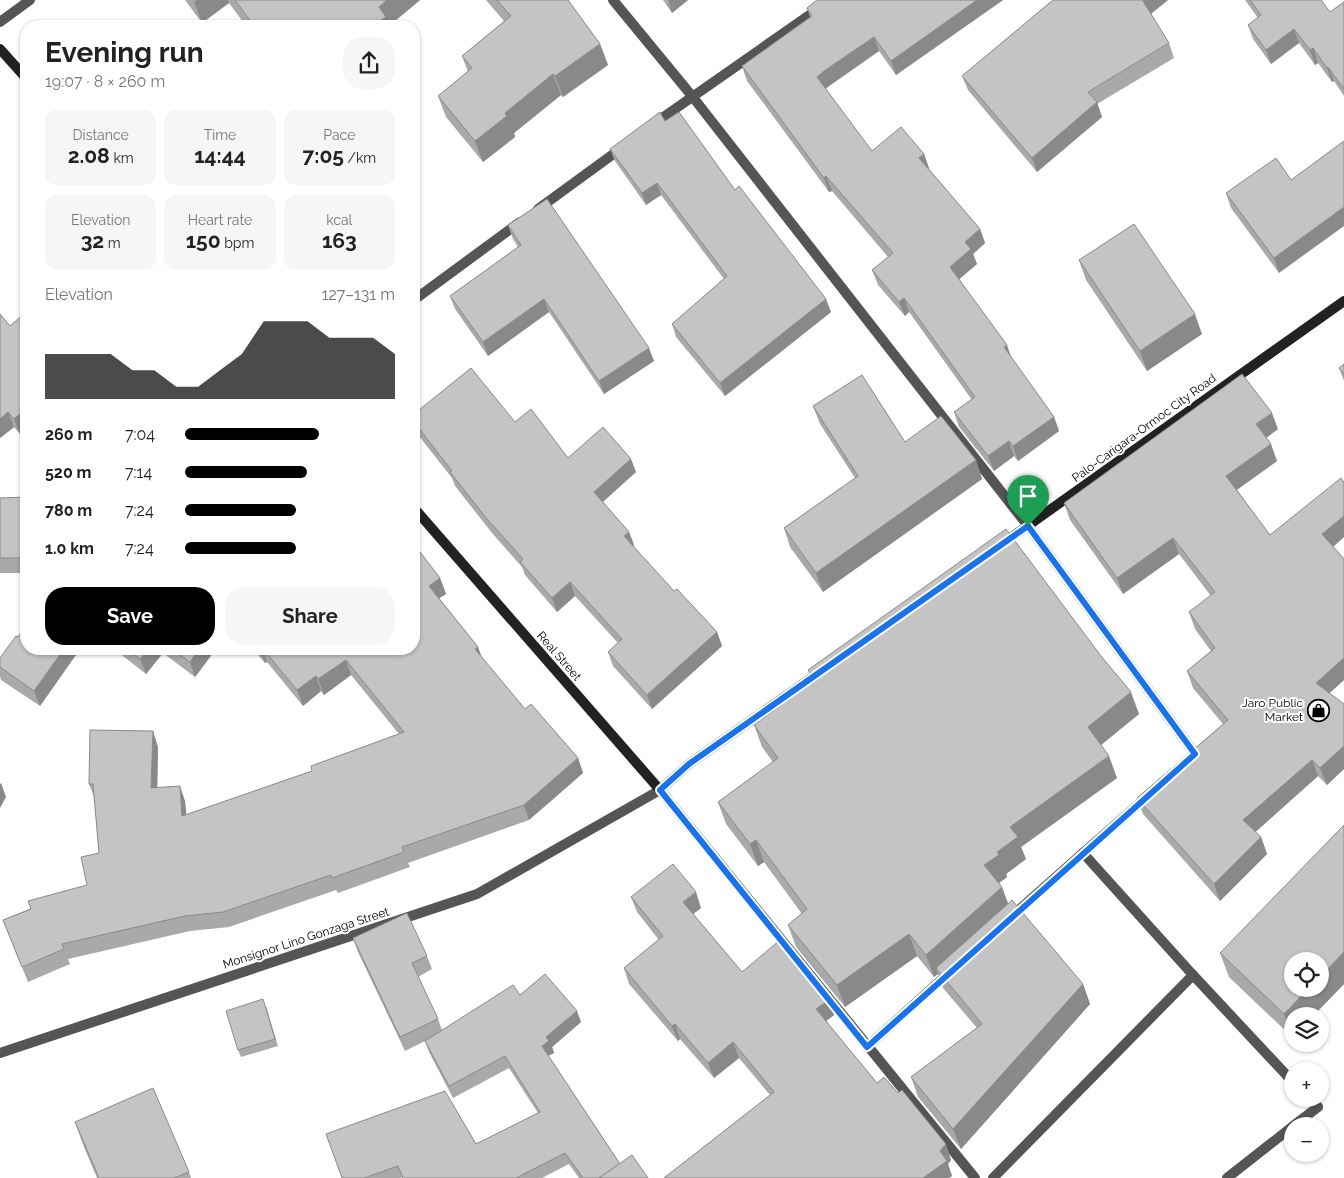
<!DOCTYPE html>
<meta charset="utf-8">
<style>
body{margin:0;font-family:Raleway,sans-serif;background:#f6f6f6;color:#222;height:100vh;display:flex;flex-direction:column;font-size:19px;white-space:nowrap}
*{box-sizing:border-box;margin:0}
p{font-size:16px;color:#767676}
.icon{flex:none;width:28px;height:28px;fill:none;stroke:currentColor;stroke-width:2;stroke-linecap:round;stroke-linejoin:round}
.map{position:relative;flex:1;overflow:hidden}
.sheet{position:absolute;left:20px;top:20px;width:400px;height:635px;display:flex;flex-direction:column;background:#fff;border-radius:20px;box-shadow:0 1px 4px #0004}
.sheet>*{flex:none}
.buttons{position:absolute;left:1284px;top:952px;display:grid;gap:10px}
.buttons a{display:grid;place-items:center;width:45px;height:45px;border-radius:50%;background:#fff;box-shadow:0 1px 4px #0004;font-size:25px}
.pin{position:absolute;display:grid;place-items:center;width:42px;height:42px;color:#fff;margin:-51px -21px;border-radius:50% 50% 50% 0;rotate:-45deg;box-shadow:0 0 5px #0007}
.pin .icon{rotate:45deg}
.round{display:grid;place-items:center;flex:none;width:52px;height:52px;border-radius:20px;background:#f6f6f6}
.summary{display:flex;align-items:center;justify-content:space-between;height:85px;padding:0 25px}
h1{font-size:28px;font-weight:700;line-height:38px}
.stats{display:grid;grid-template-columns:repeat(3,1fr);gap:8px;height:85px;padding:5px 25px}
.stats div{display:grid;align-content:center;border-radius:12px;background:#f6f6f6;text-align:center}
.stats b{font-size:21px;font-weight:700}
.stats small{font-size:14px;font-weight:400}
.stats p{font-size:14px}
.chart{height:140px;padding:10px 25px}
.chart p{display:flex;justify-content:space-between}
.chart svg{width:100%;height:90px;margin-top:5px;fill:#000;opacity:.7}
.button{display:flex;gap:10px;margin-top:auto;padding:10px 25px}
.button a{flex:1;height:58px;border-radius:20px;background:#000;color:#fff;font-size:20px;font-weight:700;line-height:58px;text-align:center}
.button a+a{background:#f6f6f6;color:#222}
ul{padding:0 25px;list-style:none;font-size:16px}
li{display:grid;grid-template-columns:80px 60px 1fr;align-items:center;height:38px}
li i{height:12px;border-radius:6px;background:#000}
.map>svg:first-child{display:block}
</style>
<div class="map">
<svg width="1344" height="1178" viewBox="0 0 1344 1178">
<rect width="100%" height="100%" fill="#fff"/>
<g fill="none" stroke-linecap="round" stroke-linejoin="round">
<!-- service -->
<g stroke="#555" stroke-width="10">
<polyline points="1193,975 1292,1081"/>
<polyline points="1309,1099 1318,1107"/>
</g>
<!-- minor -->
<g stroke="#555" stroke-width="10">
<polyline points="613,0 692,96 1028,526 1195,754 1189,760"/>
<polyline points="0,22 30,0"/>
<polyline points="652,125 831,0"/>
<polyline points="538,209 623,147"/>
<polyline points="414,300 520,222"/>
<polyline points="1011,917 1083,853"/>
<polyline points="867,1047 950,972"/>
<polyline points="0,1053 477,894 660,790 975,1178"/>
<polyline points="1293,1126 1318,1107"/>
<polyline points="993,1178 1193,975 1083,853 1148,796"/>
<polyline points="1227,1178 1292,1127"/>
</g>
<!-- secondary -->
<g stroke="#222" stroke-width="10">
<polyline points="0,49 26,78"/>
<polyline points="414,508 660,790 689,764 820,672"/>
<polyline points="1002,544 1344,301"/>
</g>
</g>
<!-- wall -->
<g fill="#a9a9a9">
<polygon points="185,0 420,0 389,26 246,26 229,3 202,23"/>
<polygon points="486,0 568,0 600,44 608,65 563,97 561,95 514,133 515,137 483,162 446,117 438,96 468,72 462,56 504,21"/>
<polygon points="663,0 688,0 672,13"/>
<polygon points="817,0 1003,0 896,75 879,51 825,89 872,151 924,154 929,169 980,229 985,243 973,254 977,264 959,279 1011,358 1054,417 1059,431 1018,461 1014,456 994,471 959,427 954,412 972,400 909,312 905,316 878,285 872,270 888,257 832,191 829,192 747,81 742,66 810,17 807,8"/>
<polygon points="1053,0 1168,0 1151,14 1169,43 1174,58 1097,104 1102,117 1037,172 968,90 962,76"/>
<polygon points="1245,0 1321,0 1330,12 1344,2 1344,96 1334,81 1332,82 1318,63 1315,65 1299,43 1271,64 1253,39 1248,25 1258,18"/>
<polygon points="665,121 735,190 831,312 725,396 676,337 672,324 724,279 661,195 646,205 615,161 610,149"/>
<polygon points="1291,180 1279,273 1231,208 1226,193"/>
<polygon points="508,225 654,361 604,394 549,312 488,356 455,309 450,296 518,247 513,239"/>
<polygon points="1079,260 1202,334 1147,371 1086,280"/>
<polygon points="26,312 26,429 20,434 14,427 0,438 0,314 10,326"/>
<polygon points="1344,364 1344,381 1339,368"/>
<polygon points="813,406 905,442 976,460 982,479 823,592 790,547 784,528 855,478 820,424"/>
<polygon points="414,414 515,422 568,458 636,472 603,502 629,532 634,545 633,546 674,591 717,632 722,646 652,709 613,666 608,652 618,643 575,596 557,612 525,575 522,567 492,533 455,486 452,478 415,431 414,428"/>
<polygon points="1278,429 1266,438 1277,461 1237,490 1270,535 1344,537 1333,547 1344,559 1344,680 1329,693 1344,704 1344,769 1327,785 1318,776 1255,832 1261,837 1267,854 1220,901 1143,814 1137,798 1223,724 1193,688 1187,671 1211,651 1195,629 1189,612 1211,596 1179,554 1123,594 1070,520 1064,503"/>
<polygon points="26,497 26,573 0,573 0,498"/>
<polygon points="440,578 446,594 439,598 478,647 482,658 525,709 578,758 583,773 529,820 408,863 410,867 338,893 336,890 229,927 190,931 68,959 70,964 28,982 3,920 87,885 99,853 95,799 89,784 158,747 157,787 185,801 186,815 312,771 399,734 351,675 324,695 321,691 303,706 267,662 265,663 253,649 414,649"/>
<polygon points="18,637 26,649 80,649 40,706 1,680 0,676 0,658"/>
<polygon points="114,649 216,649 195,677 163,653 146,674"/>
<polygon points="808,670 1139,714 1101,745 1117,778 1021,847 1026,859 1006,874 1007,877 999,883 1008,903 1083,984 1090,1004 961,1149 918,1097 911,1077 977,1028 943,988 938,974 934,977 917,956 845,1007 796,947 788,925 802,914 764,862 758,866 726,824 718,802 773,762 762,747 754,725 812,682"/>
<polygon points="631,897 701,908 693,914 742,972 829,1000 834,1015 826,1021 877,1083 951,1160 948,1164 952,1176 949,1178 664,1178 770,1095 739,1058 714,1078 680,1039 678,1041 629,984 624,968 659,940 637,912"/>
<polygon points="353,938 427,956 432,969 418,977 438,1019 442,1030 520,995 581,1022 552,1047 554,1053 548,1056 620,1164 648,1178 579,1178 569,1164 542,1178 403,1178 402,1177 400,1178 342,1178 476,1144 538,1113 509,1068 453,1098 429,1052 425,1041 405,1051 358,952"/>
<polygon points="1220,953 1344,984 1313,1016 1292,1016 1292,1037 1229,977"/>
<polygon points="266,1006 278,1046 241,1057 238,1050"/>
<polygon points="75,1122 189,1172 191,1178 97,1178 84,1147"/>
</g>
<!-- shaded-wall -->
<g fill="#898989">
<polygon points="197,0 228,0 229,3 202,23 194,2"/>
<polygon points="387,0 420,0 389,26 373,26 379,7"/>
<polygon points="668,0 688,0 672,13"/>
<polygon points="977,0 1003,0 896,75 891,61"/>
<polygon points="1145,0 1168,0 1148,16 1143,1"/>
<polygon points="1294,29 1299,43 1271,64 1266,50"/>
<polygon points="874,37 879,51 829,86 822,92 817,77 824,71"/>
<polygon points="600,44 608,65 563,97 555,76"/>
<polygon points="1313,48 1318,63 1315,65 1310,50"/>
<polygon points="1328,67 1334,81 1332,82 1327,68"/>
<polygon points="553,74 561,95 514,133 515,137 483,162 475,141 505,113"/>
<polygon points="1097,102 1102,117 1037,172 1032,158"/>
<polygon points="924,154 929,168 925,172 919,158"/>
<polygon points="826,176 832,191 829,192 824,178"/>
<polygon points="657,183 661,195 646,205 642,193"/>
<polygon points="1344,207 1344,226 1279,273 1274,258"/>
<polygon points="980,229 985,243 973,254 977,264 956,282 950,267 965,242"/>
<polygon points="904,298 909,312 905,316 899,302"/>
<polygon points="544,299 549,312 488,356 483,342"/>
<polygon points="826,299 831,312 725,396 720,383"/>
<polygon points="1195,314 1202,334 1147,371 1140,351"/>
<polygon points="1007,345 1012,360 1004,347"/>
<polygon points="649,348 654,361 604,394 599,381"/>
<polygon points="26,409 26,429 20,434 14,419"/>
<polygon points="8,412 14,427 0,438 0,419"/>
<polygon points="1272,413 1278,429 1262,441 1256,424"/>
<polygon points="1054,417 1059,431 1018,461 1013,446"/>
<polygon points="1009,441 1014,456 994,471 988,456"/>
<polygon points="1271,444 1277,461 1232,493 1226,476"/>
<polygon points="631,459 636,472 599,505 594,492"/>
<polygon points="976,460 982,479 823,592 816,573"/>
<polygon points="1344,516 1344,537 1328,551 1322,534"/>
<polygon points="629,532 634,545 629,549 624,536"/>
<polygon points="1173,538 1179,554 1123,594 1117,578"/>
<polygon points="440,578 446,594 435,601 429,586"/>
<polygon points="570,582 575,596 557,612 552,598"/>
<polygon points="717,632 722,646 652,709 647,695"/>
<polygon points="478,647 483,662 475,649"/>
<polygon points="64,649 80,649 40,706 34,691"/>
<polygon points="149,649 161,649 163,653 146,674 140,659"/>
<polygon points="199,649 216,649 195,677 190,662"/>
<polygon points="260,649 262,649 267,662 265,663"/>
<polygon points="1344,658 1344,680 1322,700 1316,683"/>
<polygon points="346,660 351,675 324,695 318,679"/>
<polygon points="316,676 321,691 303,706 297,690"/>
<polygon points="1131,692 1139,714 1096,749 1088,727"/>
<polygon points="153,731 158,747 157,803 151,788"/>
<polygon points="1344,746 1344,769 1327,785 1320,768"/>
<polygon points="1109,756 1117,778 1021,847 1026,859 1006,874 1007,877 992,888 984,865 997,852 1010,827"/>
<polygon points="578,758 583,773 529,820 524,805"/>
<polygon points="1312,760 1318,776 1250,837 1243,820"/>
<polygon points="1,783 6,797 0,808 0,784"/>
<polygon points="180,786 185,801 188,832 182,816"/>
<polygon points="1261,837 1267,854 1220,901 1214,884"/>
<polygon points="756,840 764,862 758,866 750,844"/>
<polygon points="1002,887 1010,909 936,968 938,974 934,977 926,955"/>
<polygon points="696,892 701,908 689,917 683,902"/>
<polygon points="909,934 917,956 845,1007 837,985"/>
<polygon points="1344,952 1344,984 1313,1016 1292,1016 1292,1037 1284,1014 1308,989 1320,989 1320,977"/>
<polygon points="1083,984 1090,1004 961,1149 953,1129"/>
<polygon points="829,1000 834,1015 821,1025 816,1009"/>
<polygon points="577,1011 581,1022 552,1047 554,1053 546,1057 542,1046 546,1037"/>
<polygon points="675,1024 680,1039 678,1041 672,1026"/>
<polygon points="733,1042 739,1058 714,1078 708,1063"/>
<polygon points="946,1144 951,1160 948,1164 952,1176 949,1178 923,1178 940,1151"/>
</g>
<!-- building -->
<g fill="#c4c4c4" stroke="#898989">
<polygon points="235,0 387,0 379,7 386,17 373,26 254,26"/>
<polygon points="497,0 568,0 600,44 555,76 553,74 505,113 507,116 475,141 438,96 472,68 462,56 511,16"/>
<polygon points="817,0 977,0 891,61 874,37 824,71 817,77 872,151 901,127 924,154 919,158 980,229 965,242 971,249 950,267 1007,345 1004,347 1054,417 1013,446 1009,441 988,456 954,412 975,397 904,298 899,302 872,270 893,253 826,176 824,178 742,66 812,16 807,8"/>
<polygon points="1053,0 1145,0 1143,1 1169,43 1088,92 1097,102 1032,158 962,76"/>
<polygon points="1250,0 1321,0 1330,12 1344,2 1344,89 1328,67 1327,68 1313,48 1310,50 1294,29 1266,50 1248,25 1261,15"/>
<polygon points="660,112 665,121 679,112 735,190 739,186 826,299 720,383 672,324 727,276 657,183 642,193 610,149"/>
<polygon points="1344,141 1344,207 1274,258 1226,193 1276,158 1291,180"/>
<polygon points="547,199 649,348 599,381 544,299 483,342 450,296 521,245 508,225"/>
<polygon points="1134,224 1195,314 1140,351 1079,260"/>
<polygon points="26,312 26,409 14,419 8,412 0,419 0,314 10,326"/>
<polygon points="1344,364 1344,375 1339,368"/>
<polygon points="471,368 515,422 531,409 568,458 603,427 631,459 594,492 629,532 624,536 674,591 677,589 717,632 647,695 608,652 622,639 570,582 552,598 520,562 523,559 487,519 450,472 452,471 414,422 414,414"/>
<polygon points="1242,374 1272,413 1256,424 1271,444 1226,476 1270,535 1341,478 1344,482 1344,516 1322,534 1344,559 1344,658 1316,683 1344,704 1344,746 1320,768 1312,760 1243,820 1261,837 1214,884 1137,798 1228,720 1187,671 1215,648 1189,612 1215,592 1173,538 1117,578 1064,503"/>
<polygon points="862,375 905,442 941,416 976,460 816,573 784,528 858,476 813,406"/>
<polygon points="26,497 26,558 0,558 0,498"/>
<polygon points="1006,529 1101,656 1131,692 1088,727 1109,756 1010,827 1018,837 997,852 999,855 984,865 1002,887 926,955 909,934 837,985 788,925 807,909 756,840 750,844 718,802 778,758 754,725 815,680 808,670"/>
<polygon points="414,544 440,578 429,586 478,647 475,649 525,709 531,704 578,758 524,805 402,847 404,852 332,878 331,875 223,912 185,916 62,944 64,949 22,967 3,920 31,909 28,901 87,885 81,857 99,853 93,784 89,784 90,730 153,731 151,788 180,786 182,816 312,771 311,766 404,732 346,660 318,679 316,676 297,690 263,649 414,649"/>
<polygon points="26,624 26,649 64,649 34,691 0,667 0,658 16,636 18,637"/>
<polygon points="127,649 149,649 140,659"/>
<polygon points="172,649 199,649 190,662"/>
<polygon points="1344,825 1344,952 1320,977 1320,961 1292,961 1292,989 1308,989 1284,1014 1220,953"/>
<polygon points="673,864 696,892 683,902 742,972 780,940 829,1000 816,1009 877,1083 884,1077 898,1093 902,1090 946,1144 940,1151 947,1161 923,1178 664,1178 774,1092 733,1042 708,1063 675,1024 672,1026 624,968 663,936 631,897"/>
<polygon points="1012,900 1083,984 953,1129 911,1077 982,1024 936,968"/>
<polygon points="407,913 427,956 412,963 438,1019 400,1037 353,938"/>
<polygon points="545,974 577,1011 546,1037 549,1041 542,1046 620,1164 599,1178 583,1178 565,1153 516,1178 403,1178 398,1166 364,1178 342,1178 326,1134 445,1091 476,1144 540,1112 505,1056 449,1086 425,1041 513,985 520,995"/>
<polygon points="263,999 275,1039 238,1050 226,1011"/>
<polygon points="153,1088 189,1172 174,1178 99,1178 75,1122"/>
<polygon points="632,1155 648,1178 599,1178"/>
</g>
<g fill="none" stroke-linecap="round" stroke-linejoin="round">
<defs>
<polygon id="route" points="1028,526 1195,754 867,1047 660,790 689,764"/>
</defs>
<!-- route casing -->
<use href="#route" stroke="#fff" stroke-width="10"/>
<!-- route -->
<use href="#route" stroke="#1a73e8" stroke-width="6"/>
</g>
<!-- icons -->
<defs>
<symbol id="shop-ring" viewBox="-11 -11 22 22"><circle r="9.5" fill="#fff" stroke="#000" stroke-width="1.5"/><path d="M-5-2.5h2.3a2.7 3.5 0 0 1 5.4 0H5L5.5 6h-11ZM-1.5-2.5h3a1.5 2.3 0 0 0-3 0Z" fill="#000"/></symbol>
</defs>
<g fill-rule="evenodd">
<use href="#shop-ring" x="1306" y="698" width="25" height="25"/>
</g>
<g text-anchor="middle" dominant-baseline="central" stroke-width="4" stroke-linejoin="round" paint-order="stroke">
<!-- street labels -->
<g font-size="12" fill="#000" stroke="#fff">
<text transform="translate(1144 428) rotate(-36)">Palo-Carigara-Ormoc City Road</text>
<text transform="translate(559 656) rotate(49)">Real Street</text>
<text transform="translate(306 938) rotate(-18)">Monsignor Lino Gonzaga Street</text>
</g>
<!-- poi labels -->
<g font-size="12" fill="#000" stroke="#fff" text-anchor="end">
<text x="1303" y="703">Jaro Public<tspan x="1303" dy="14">Market</tspan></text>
</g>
</g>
</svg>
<div class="buttons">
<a><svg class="icon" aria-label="locate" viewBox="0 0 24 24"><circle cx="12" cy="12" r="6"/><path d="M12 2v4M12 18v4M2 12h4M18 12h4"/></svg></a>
<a><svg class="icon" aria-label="layers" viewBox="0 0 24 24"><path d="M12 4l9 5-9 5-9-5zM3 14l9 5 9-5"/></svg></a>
<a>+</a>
<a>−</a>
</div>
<div class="pin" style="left:1028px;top:526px;background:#1e9e55"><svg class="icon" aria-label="arrive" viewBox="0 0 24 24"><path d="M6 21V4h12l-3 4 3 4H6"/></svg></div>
<section class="sheet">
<div class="summary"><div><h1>Evening run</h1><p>19:07 · 8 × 260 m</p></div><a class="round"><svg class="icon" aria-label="share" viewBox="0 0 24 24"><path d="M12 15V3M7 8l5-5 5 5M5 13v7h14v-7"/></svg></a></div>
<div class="stats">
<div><p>Distance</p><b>2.08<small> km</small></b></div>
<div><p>Time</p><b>14:44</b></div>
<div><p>Pace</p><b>7:05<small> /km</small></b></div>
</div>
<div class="stats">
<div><p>Elevation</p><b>32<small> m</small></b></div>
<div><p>Heart rate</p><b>150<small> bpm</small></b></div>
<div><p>kcal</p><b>163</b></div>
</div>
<div class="chart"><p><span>Elevation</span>127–131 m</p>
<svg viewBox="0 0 160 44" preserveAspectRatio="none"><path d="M0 44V22L10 22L20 22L30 22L40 30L50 30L60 38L70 38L80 30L90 22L100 6L110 6L120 6L130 14L140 14L150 14L160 22V44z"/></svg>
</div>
<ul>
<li><b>260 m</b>7:04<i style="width:64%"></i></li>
<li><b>520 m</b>7:14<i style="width:58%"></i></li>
<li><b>780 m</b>7:24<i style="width:53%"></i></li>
<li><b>1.0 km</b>7:24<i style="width:53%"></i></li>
</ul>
<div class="button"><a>Save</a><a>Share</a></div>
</section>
</div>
